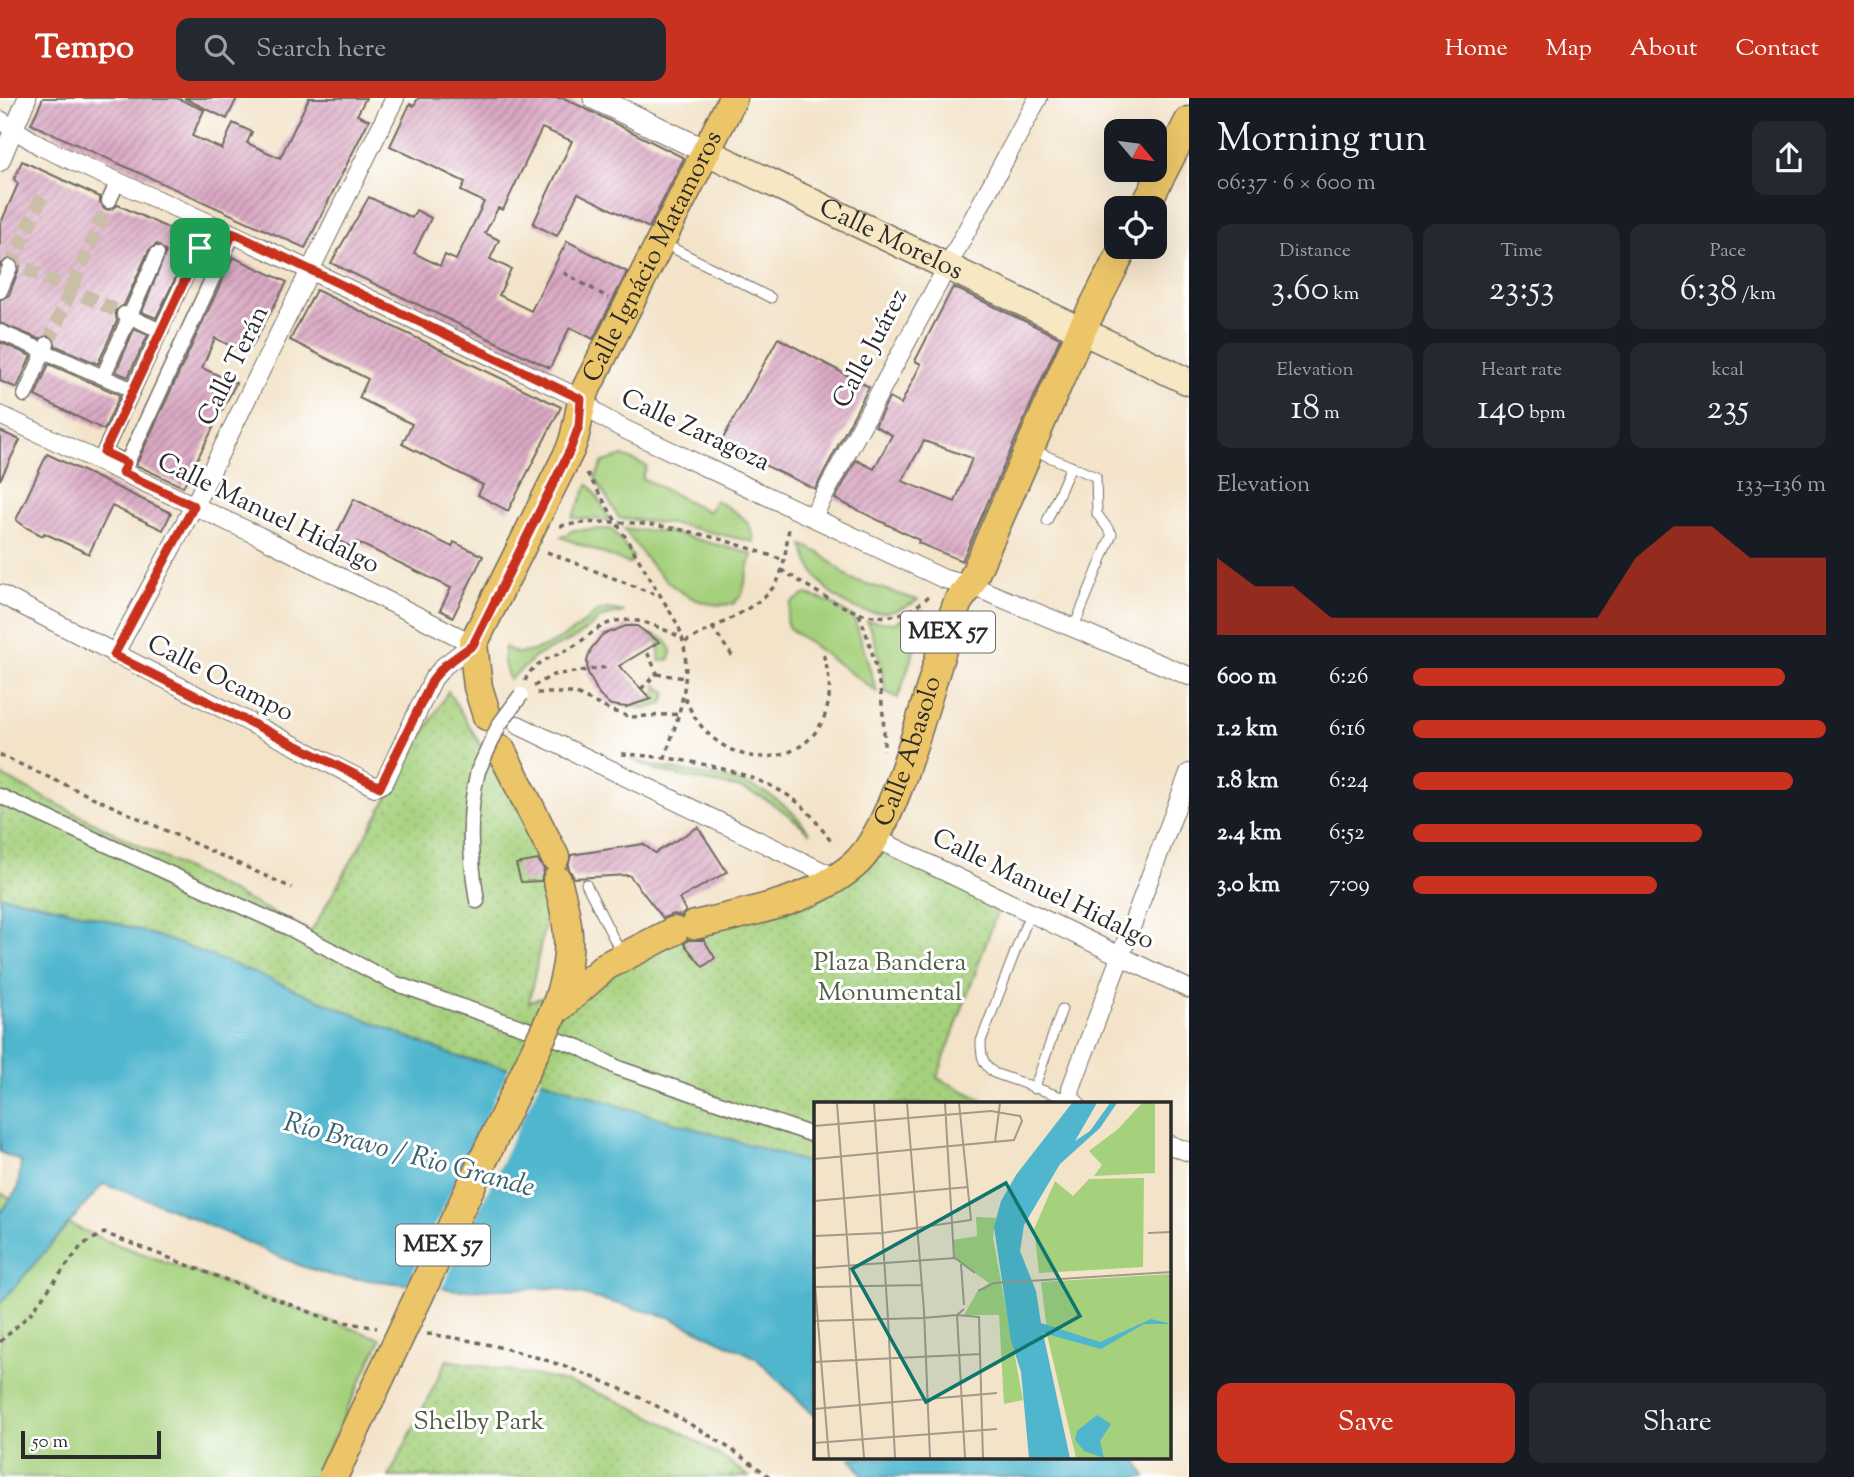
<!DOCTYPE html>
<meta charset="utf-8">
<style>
body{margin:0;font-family:"Sorts Mill Goudy",serif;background:#242831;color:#f1f3f6;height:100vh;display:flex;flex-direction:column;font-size:26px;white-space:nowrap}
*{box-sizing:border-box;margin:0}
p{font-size:23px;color:#9ea1a6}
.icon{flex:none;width:38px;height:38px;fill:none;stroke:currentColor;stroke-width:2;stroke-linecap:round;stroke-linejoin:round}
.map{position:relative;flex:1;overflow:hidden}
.panel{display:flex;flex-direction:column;background:#171b24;width:665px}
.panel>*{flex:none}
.needle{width:46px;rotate:119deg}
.controls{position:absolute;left:1104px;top:21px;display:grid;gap:14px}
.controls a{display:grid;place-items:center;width:63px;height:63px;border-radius:14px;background:#171b24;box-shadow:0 7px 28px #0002;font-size:35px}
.scale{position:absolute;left:21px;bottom:18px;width:140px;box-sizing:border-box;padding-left:7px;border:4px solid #2b2b2b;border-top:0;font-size:19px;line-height:24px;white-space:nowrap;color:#2b2b2b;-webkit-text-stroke:5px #fff;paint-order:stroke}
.pin{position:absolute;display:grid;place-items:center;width:60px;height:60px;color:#fff;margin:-30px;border-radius:14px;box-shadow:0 4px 10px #0006}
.round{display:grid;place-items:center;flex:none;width:74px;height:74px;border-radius:14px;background:#242831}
.head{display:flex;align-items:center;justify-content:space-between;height:119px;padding:0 28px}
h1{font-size:38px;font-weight:600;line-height:52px}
.stats{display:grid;grid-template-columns:repeat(3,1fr);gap:10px;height:119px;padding:7px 28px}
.stats div{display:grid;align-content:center;border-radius:14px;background:#242831;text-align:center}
.stats b{font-size:35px;font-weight:600}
.stats small{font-size:19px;font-weight:400}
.stats p{font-size:19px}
.chart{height:196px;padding:14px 28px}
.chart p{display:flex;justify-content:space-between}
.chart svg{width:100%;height:126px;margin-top:7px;fill:#c8321e;opacity:.7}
.action{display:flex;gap:14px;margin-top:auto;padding:14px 28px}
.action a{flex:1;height:80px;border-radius:14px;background:#c8321e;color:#fff;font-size:28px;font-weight:600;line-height:80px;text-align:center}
.action a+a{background:#242831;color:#f1f3f6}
ul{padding:0 28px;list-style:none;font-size:23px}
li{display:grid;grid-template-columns:112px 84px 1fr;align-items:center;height:52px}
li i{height:18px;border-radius:9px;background:#c8321e}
header{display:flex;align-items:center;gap:42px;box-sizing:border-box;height:98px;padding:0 35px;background:#c8321e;color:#fff}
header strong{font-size:33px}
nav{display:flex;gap:38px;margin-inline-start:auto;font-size:24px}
.search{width:490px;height:63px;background:#242831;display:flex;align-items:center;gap:18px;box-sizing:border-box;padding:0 24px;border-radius:14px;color:#9ea1a6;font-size:26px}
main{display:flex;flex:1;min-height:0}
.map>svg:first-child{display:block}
</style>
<header>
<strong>Tempo</strong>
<div class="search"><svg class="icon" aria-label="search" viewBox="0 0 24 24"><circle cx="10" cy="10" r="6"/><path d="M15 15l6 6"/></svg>Search here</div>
<nav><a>Home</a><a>Map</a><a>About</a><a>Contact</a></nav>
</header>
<main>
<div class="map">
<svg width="1189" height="1379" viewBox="0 0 1189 1379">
<defs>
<pattern id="park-dots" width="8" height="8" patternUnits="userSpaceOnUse" patternTransform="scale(1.75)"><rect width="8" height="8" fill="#a5d07c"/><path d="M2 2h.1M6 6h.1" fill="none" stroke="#8eb36b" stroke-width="1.8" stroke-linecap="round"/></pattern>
<pattern id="building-hatch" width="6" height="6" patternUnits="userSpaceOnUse" patternTransform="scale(1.75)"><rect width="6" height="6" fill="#daa8c3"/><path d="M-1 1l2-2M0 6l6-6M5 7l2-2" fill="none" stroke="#b1899f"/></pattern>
</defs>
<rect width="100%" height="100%" fill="#fff"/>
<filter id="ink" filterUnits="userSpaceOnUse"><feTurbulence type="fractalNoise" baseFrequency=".0143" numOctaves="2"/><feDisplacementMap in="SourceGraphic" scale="14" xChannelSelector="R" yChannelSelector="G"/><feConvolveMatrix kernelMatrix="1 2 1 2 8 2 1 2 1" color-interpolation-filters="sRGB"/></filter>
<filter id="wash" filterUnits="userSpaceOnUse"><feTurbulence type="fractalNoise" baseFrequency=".00686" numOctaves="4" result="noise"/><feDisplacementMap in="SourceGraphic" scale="28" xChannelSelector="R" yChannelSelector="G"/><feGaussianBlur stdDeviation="1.57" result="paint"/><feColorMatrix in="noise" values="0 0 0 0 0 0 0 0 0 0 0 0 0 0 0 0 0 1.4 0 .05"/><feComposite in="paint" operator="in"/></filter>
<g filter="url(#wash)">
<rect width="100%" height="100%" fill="#f3e3c9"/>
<!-- grass -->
<g fill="#a5d07c" stroke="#687e54" stroke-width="2">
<path d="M 623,358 L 647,368 L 642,380 L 709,414 L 715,402 C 734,413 753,420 754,444 L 679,427 L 619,420 L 595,380 L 603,364 Z"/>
<polygon points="588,387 592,390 610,422 572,420"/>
<polygon points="612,431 633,459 630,466 561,439 574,432"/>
<path d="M 624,431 L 669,434 L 752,456 L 742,497 L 733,506 C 681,513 651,468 624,431 Z"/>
<path d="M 803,447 L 820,455 L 851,481 L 918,502 C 870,535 815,499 803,447 Z"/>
<polygon points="806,496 829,504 854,520 877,594 789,530 786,523 791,505"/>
<path d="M 607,511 L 624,514 L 602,519 L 577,539 L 538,557 L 509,582 L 503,561 L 505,549 L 516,555 C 536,556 563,540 579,529 C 589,522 594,512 607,511 Z"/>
<polygon points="922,512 926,516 898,600 886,594 877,549 867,523 894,525"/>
<path d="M 648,536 C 661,537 675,545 670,561 L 659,563 L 659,544 Z"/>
<polygon points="656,587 667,595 662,606 648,610 626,609 651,601 657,594"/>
<path d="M 632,661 C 700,685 762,667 810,735 C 785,713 760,693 726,687 C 692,680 663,678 632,661 Z"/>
<polygon points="0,1095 107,1143 381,1241 315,1379 0,1379"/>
</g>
<!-- park -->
<g fill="url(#park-dots)" stroke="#687e54" stroke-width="2">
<path d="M 448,593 L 556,771 L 529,904 L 573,889 L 604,861 L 831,786 L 873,739 L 1002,801 L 937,980 L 991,1006 L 816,1006 L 816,1067 L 620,1008 L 502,969 L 455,958 C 306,900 159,823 0,798 L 0,677 L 311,834 Z"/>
<path d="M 447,1262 C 484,1269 521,1274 558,1282 C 615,1296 703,1342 749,1379 L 389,1379 Z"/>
</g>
<!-- water -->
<g fill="#50b6ce" stroke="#3e707c" stroke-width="2">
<path d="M 0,798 C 159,823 306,900 455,958 L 502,969 L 620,1008 L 816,1067 L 816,1319 L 755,1259 L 669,1219 L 556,1190 L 458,1192 L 333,1178 L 301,1168 L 160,1106 L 103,1086 L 0,1206 L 0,1116 L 18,1090 L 21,1063 L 0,1054 Z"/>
<polygon points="850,1360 1136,1360 1146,1379 864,1379"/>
</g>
<!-- pier -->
<polygon fill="#f3e3c9" points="510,968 542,979 440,1194 405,1191"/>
<g id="blocks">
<!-- building -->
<g fill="url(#building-hatch)" fill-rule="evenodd">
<polygon points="43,0 177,0 204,12 192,38 222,51 233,25 252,34 247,45 280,60 309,0 366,0 357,17 369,22 305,150 31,26"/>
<polygon points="184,0 237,0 227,21"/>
<polygon points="418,0 564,0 684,60 649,130 578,95 557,138 533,126 572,43 542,30 503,112 498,110 485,135 499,142 490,161 511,171 499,197 531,213 567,143 627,174 593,241 570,229 550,270 331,165 369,99 412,120 416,112 431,120 414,155 440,168 445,157 456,162 484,104 461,93 465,84 390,48 410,6 414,8"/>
<polygon points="22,63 100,99 100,105 104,111 111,112 118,107 194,142 156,220 142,214 166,154 157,146 149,152 124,207 115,213 117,223 98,266 56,248 50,237 39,241 0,225 0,202 9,197 20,168 17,163 9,159 0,168 0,127 18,86 14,81"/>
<polygon points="233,159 287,184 251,250 240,245 237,251 215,240 202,270 236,285 183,389 136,367"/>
<path d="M 953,189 L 1060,240 L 962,463 L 918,445 L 919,442 L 835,401 L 856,362 L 874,371 L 892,337 L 875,328 L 889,300 L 901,306 L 921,266 L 915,263 ZM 924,343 L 972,360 L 955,404 L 902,383 Z"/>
<polygon points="316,192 561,309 508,413 478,397 483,387 402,346 412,326 359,300 368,281 290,242"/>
<polygon points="134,231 148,237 128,279 116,274"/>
<polygon points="778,240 869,289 815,391 720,346"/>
<polygon points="0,244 31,258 17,290 0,283"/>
<polygon points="49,266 120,297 104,332 35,298"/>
<polygon points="0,333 20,342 0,382"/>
<polygon points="47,356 171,415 163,432 112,408 89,456 44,435 43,438 27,430 16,422"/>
<polygon points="354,401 452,449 454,444 483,458 453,519 440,512 451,490 357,444 354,450 334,441"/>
<polygon points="626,528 637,528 659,544 619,568 651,601 626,609 611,607 600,598 588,575 587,563 591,551 602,537"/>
<polygon points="698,729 727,774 679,801 686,813 681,818 674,816 663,820 629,777 574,780 568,769 571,757 643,746 655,755"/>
<polygon points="538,762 544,771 541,783 521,784 516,766"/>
<polygon points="688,842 704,842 715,860 703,869 684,846"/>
</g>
</g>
</g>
<g filter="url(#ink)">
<use href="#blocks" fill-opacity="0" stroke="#716b62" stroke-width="2"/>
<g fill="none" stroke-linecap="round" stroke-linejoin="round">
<!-- pedestrian-tunnel -->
<g stroke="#cbbea9" stroke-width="14" stroke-dasharray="14 7" stroke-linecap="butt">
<polyline points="7,162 124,216"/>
<polyline points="10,169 44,93"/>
<polyline points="48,245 109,103"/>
</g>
<defs>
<g id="service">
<polyline points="663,145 771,200"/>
<polyline points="1033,352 1096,379 1097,416 1112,436 1074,529"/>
<polyline points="1047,423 1071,368"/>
<polyline points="586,786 622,857"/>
<path d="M 1030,815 L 981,943 C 981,958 982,965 994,975 L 1070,1002"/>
<polyline points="1034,991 1062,911"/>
</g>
<g id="pedestrian">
<polyline points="109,103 118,83"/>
<polyline points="0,193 10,169"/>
<polyline points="124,216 161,233"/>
<polyline points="0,234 133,292"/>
<polyline points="103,279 157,156"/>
<polyline points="25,297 47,246"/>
<polyline points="127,365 104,354 199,150 222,160"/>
<polyline points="123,373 233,136"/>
<polyline points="0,698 289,830 394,885 579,949 618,970 816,1038"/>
<path d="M 477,803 C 470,759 467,717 478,673"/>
</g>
<g id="minor">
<polyline points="0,22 42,49 233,136 581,301 602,319 624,331 944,481 970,487 1189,578"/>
<polyline points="0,64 27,0"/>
<polyline points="0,317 259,438 473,546 444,568 433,581 384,685 375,689 0,496"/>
<polyline points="813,418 1038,0"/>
<polyline points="114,557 194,408 395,0"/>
<polyline points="518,627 836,780"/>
<polyline points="875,740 1189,891"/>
<polyline points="1076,1006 1070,1002 1071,990 1189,675"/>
<polyline points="1170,1047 1189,1054"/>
</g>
<polyline id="tertiary" points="595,0 705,53"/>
<g id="secondary">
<path id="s1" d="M 705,53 L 1189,284"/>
</g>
<g id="primary">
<polyline points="1144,110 1189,23"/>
<path id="s2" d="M 487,618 L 478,589 L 473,546 L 570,352 C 579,331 578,309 587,289 L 733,0"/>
<polyline points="501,652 555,759"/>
<path id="s3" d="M 695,827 C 749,814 811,804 854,767 C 900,728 933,566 958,504 L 970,487 L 1081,233 L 1124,149"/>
<path d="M 555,911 C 573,861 572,833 557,782"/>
<polyline points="553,915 606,868 674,833"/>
</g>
</defs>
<!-- service casing -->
<use href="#service" stroke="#716b62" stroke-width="11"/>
<!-- pedestrian casing -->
<use href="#pedestrian" stroke="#716b62" stroke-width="17"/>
<!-- minor casing -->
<use href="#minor" stroke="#716b62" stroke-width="20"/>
<!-- tertiary casing -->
<use href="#tertiary" stroke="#716b62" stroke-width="25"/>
<!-- secondary casing -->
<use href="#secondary" stroke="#716b62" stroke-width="29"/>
<!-- primary casing -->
<use href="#primary" stroke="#716b62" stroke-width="31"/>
<!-- path -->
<g stroke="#716b62" stroke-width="3.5" stroke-dasharray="5 5" stroke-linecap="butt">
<polyline points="564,175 609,200"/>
<path d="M 587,375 L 678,527 C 696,573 679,616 665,660"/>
<path d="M 560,428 C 635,415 713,436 783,462"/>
<polyline points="547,454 659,498"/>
<path d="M 781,472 C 829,499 878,545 928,499"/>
<path d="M 859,516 C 877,561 885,604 884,653"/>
<polyline points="712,529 733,559"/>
<path d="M 685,544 C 711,530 762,509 777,484 C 785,469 786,447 789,430"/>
<polyline points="657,576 686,580"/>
<path d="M 525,583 C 532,564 551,560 567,552 C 579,546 588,537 599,530 C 626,513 656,527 682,540"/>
<polyline points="534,588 553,577 608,569"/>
<polyline points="641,591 657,575 646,552"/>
<polyline points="537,595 574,595 612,613 631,619 679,616"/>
<path d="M 685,600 C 726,701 860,663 823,556"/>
<path d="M 622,656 C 676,659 760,671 802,708 C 814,719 823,733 833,746"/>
<polyline points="0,657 292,790"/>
<path d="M 427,1236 C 547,1250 673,1305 770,1379"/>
<polyline points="0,1244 30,1216 82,1147 104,1135 328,1221 377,1230"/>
</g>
<!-- service -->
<use href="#service" stroke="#fff" stroke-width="9"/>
<!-- pedestrian -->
<use href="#pedestrian" stroke="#fff" stroke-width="14"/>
<!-- minor -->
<use href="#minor" stroke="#fff" stroke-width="18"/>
<!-- tertiary -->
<use href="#tertiary" stroke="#fff" stroke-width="23"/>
<!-- secondary -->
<use href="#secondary" stroke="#f7e8c3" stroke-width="26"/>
<!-- primary -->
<use href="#primary" stroke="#ecc569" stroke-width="28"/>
<defs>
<polyline id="pedestrian-bridge" points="478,673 499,627 521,597"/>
<polyline id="primary-bridge" points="333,1379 553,915"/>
</defs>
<!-- pedestrian-bridge casing -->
<use href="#pedestrian-bridge" stroke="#716b62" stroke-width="17" stroke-linecap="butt"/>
<!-- primary-bridge casing -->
<use href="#primary-bridge" stroke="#716b62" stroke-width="31" stroke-linecap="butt"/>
<!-- pedestrian-bridge -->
<use href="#pedestrian-bridge" stroke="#fff" stroke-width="14"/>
<!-- primary-bridge -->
<use href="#primary-bridge" stroke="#ecc569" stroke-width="28"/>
</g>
</g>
<g fill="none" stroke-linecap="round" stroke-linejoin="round" filter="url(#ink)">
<defs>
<polygon id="route" points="233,135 581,301 579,328 570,352 473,547 444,568 433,581 380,689 114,557 194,408 122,374 127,365 104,354 200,150 222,160"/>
</defs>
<!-- route casing -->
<use href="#route" stroke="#fff" stroke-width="14"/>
<!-- route -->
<use href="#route" stroke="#c8321e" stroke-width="9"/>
</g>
<g text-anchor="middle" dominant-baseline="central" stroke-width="6" stroke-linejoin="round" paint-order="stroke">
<!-- shield labels -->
<g fill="#fff" stroke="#6b6b6b" stroke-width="2">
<rect x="901" y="513.5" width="94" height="41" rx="5"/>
<rect x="396" y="1126.5" width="94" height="41" rx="5"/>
</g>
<g font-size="24" font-weight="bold" fill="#2b2b2b">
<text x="948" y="534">MEX 57</text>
<text x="443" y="1147">MEX 57</text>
</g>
<!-- street labels -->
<g font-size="26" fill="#2b2b2b" stroke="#fff">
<text stroke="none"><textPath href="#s1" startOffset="206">Calle Morelos</textPath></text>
<text stroke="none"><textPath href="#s2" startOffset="502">Calle Ignácio Matamoros</textPath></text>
<text transform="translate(871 251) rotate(-62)">Calle Juárez</text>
<text transform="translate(234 268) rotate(-64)">Calle Terán</text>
<text transform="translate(695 333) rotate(25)">Calle Zaragoza</text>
<text transform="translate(268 416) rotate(26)">Calle Manuel Hidalgo</text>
<text transform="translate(220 581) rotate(27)">Calle Ocampo</text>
<text stroke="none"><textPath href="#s3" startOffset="299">Calle Abasolo</textPath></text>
<text transform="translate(1043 792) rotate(26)">Calle Manuel Hidalgo</text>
</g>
<!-- park labels -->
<g font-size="26" fill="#505d43" stroke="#fff">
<text x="890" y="865">Plaza Bandera<tspan x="890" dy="30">Monumental</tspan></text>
<text x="479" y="1324">Shelby Park</text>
</g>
<!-- water labels -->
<g font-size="28" font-style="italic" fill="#3a636c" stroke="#fff">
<text transform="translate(409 1058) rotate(15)">Río Bravo / Rio Grande</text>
</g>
</g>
<!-- overview -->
<g transform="translate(814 1004)">
<rect width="357" height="357" fill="#f3e3c9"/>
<path d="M 357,172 L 357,356 L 262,356 L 234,237 L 227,180 Z" fill="#a5d07c"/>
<path d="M 328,1 L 341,1 L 341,71 L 280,74 L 288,63 L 275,49 L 304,27 ZM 330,76 L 329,165 L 225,171 L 220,127 L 241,79 L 259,94 L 275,77 ZM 162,115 L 182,116 L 179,136 L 209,298 L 190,302 L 185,213 L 150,213 L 163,190 L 175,181 L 140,156 L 139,138 L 163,134 Z" fill="#a5d07c"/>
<path d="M 258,1 L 283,1 L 261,39 L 276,29 L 296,1 L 303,1 L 286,26 L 246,62 L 210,123 L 206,149 L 222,189 L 227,221 L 286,240 L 337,217 L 357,222 L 330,222 L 287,247 L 229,231 L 256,356 L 215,356 L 207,270 L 197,239 L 180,125 L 187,99 L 202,73 ZM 283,313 L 297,322 L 286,339 L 290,356 L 270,349 L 261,338 L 263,329 Z" fill="#50b6ce"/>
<path fill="none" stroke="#a3998a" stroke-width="2" d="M 23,1 L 39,218M 60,1 L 74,217M 93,1 L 110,209 L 116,356M 131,1 L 140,156M 0,24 L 177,9 L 206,14 L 208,19 L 200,38 L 0,57M 357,24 L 357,73M 181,40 L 186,1M 0,99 L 154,85M 334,131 L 357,130M 0,134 L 68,131 L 157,118 L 145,1M 147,162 L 150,203M 0,166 L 141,156 L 161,171M 0,171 L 15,356M 0,185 L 108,183M 164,189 L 180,181 L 357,170M 74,217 L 81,356M 39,218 L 50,356M 0,219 L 109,216 L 143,213 L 150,207M 0,260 L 167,252M 0,307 L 183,291M 0,341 L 183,327M 151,356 L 143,213 L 165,215 L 169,356"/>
<path fill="#0f766e" fill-opacity="0.15" stroke="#0f766e" stroke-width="3.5" d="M 192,81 L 266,214 L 112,300 L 38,167 Z"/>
<rect width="357" height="357" fill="none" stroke="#2b2b2b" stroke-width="3.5"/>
</g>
</svg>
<div class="controls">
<a><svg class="needle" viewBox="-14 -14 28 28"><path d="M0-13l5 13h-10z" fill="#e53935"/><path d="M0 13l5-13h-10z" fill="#9ea1a6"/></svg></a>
<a><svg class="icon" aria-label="locate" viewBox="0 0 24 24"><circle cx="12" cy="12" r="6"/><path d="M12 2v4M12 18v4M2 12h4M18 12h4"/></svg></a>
</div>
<div class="scale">50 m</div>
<div class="pin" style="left:200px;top:150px;background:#1e9e55"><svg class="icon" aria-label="arrive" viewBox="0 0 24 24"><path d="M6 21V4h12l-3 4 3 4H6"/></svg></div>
</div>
<section class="panel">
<div class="head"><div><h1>Morning run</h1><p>06:37 · 6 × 600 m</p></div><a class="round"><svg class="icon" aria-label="share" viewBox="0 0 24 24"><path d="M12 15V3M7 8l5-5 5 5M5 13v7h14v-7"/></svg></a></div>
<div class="stats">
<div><p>Distance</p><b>3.60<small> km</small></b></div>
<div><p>Time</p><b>23:53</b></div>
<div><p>Pace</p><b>6:38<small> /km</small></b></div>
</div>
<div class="stats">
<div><p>Elevation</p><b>18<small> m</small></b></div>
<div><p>Heart rate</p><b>140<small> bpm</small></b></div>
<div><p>kcal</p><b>235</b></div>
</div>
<div class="chart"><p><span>Elevation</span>133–136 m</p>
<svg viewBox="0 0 160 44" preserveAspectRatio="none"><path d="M0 44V17L10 27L20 27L30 38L40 38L50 38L60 38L70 38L80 38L90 38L100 38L110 17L120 6L130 6L140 17L150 17L160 17V44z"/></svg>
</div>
<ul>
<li><b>600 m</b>6:26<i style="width:90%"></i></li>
<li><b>1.2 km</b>6:16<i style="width:100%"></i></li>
<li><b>1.8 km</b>6:24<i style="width:92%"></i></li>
<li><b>2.4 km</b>6:52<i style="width:70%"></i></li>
<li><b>3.0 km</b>7:09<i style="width:59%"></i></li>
</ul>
<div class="action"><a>Save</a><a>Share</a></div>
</section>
</main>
